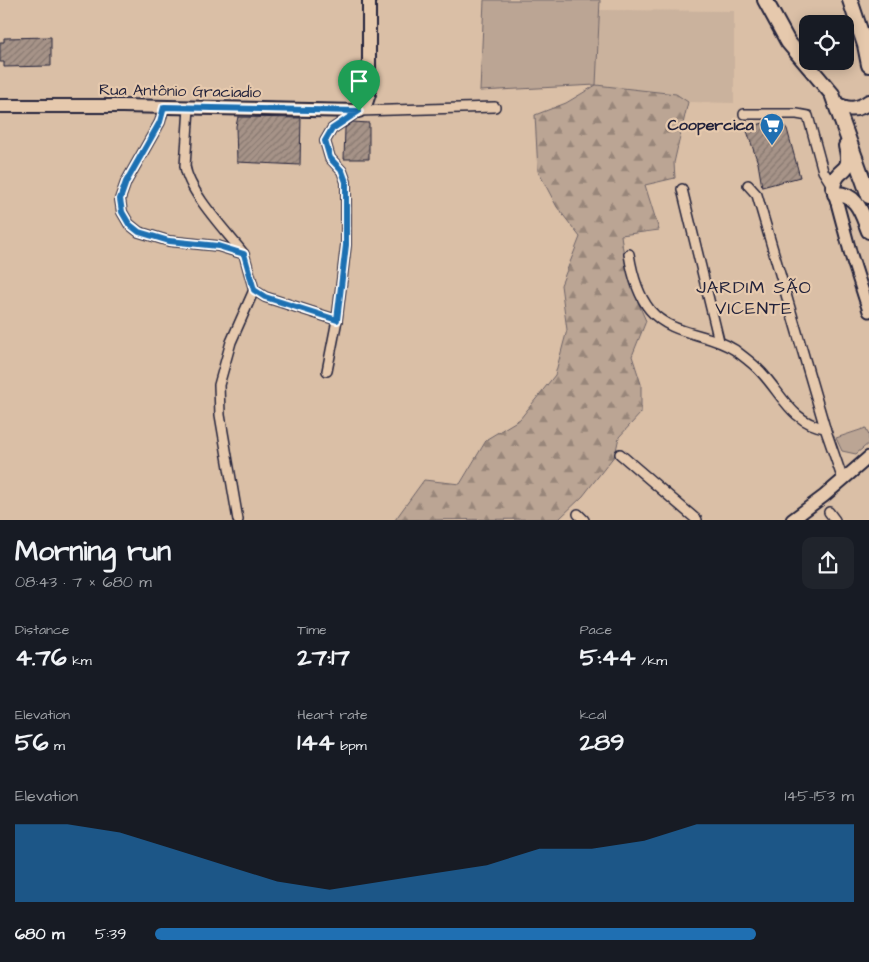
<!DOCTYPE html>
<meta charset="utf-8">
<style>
body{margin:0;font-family:"Architects Daughter",sans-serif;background:#20242c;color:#f1f3f6;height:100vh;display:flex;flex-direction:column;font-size:19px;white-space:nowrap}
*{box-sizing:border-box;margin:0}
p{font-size:16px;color:#9ea1a6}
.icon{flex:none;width:28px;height:28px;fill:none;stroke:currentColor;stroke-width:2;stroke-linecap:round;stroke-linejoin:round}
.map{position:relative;height:520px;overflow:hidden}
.drawer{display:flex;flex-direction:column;background:#171b24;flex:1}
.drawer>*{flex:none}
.controls{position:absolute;left:799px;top:15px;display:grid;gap:10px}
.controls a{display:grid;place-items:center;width:55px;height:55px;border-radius:10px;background:#171b24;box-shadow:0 2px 12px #0003;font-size:25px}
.pin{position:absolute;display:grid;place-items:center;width:42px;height:42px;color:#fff;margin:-51px -21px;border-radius:50% 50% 50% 0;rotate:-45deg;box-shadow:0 0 5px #0007}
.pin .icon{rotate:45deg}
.round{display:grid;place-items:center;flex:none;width:52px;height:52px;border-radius:10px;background:#20242c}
.summary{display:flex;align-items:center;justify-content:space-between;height:85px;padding:0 15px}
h1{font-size:28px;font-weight:800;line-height:38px}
.stats{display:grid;grid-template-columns:repeat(3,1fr);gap:8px;height:85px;padding:5px 15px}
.stats div{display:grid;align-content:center}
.stats b{font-size:25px;font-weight:800}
.stats small{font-size:14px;font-weight:400}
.stats p{font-size:14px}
.chart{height:140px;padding:10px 15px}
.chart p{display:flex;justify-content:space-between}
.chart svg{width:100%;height:90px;margin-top:5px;fill:#1f6fb2;opacity:.7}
ul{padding:0 15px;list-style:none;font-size:16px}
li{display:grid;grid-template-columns:80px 60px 1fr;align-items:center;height:38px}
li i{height:12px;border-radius:6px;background:#1f6fb2}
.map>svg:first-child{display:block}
</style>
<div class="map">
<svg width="869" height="520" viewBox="0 0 869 520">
<defs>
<pattern id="forest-firs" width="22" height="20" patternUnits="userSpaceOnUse" patternTransform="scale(1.25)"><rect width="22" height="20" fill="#bba594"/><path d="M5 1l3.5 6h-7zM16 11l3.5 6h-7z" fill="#98867a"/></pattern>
<pattern id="building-hatch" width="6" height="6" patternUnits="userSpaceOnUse" patternTransform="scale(1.25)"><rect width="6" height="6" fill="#a69388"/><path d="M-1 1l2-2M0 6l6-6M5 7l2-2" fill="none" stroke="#877870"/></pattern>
</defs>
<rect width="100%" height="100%" fill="#dabfa6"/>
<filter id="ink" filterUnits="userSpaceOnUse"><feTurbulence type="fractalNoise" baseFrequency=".02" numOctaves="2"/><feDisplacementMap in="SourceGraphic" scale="10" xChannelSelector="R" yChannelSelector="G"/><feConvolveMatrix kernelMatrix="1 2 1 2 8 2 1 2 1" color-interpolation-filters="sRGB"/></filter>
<g filter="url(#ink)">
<!-- built -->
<polygon fill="#cab29d" points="600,10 734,11 734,103 688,102 676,94 596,85"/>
<!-- green -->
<g fill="#bba594" stroke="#6e6468">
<polygon points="484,0 600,0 596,85 480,91"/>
<polygon points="866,428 869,436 869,443 856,454 842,451 836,438"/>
</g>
<!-- forest -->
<path fill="url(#forest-firs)" stroke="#6e6468" d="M 596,85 L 676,94 L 688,102 L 674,163 L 675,178 L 645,185 L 659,230 L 621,235 C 624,265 634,294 646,321 L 632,356 L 641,384 L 641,413 L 619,437 L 615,455 L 583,496 L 559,519 L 395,520 L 424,480 L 460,484 L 487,439 L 520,419 L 555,375 L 567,330 L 561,285 L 580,237 L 557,207 L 538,171 L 535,115 L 566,103 Z"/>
<!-- building -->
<g fill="url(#building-hatch)" stroke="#22223b">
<polygon points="51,37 51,66 4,67 4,62 0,62 0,42 4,42 4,38"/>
<polygon points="238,117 301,118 300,165 237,162 236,126"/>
<polygon points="774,120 780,120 787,129 800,177 762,187 758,163 746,128"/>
<polygon points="353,122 369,123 369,159 344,159 345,128"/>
</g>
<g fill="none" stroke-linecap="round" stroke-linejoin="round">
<defs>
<g id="minor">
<polyline points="164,107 160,122 126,182 120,199 122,212 129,224 139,232 169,241 218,246 244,254 254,290 265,297 337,320"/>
<path d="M 189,108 L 185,166 C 189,193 226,231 243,253"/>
<polyline points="744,114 797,114 808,116 823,171 833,187"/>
<polyline points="748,185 757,195 825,428 843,480"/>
<polyline points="682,189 719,341"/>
<path d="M 629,254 C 632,273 637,294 650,310 C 672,336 708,332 735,350 C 744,357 754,364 761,372 C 782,394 792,423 825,428"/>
<polyline points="327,371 337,320 346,245 346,182 342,171 330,158 325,141 332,129 359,111 495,107"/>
<polyline points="620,454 697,520"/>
<polyline points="829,512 835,520"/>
<polyline points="578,514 584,520"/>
<polyline points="238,520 220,415 219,385 231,342 254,290"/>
</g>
<g id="tertiary">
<polyline points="833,188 851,255 869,311"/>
<polyline points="792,520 824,496 869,457"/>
</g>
<polyline id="secondary" points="0,106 122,106 359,111 366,103 369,94 369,0"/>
<g id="primary">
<polyline points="765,0 788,42 832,94 869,196"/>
<polyline points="850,0 865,45 869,65"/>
<path d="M 836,104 C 848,111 858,110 869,102"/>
<path d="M 833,187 C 837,164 854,177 846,146"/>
<path d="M 835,194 C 857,193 862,214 869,231"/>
</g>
</defs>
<!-- minor casing -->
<use href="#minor" stroke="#22223b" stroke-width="12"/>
<!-- tertiary casing -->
<use href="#tertiary" stroke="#22223b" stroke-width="15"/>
<!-- secondary casing -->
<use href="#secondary" stroke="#22223b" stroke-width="16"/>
<!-- primary casing -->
<use href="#primary" stroke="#22223b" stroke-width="18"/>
<!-- minor -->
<use href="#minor" stroke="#e6c9ad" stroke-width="9"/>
<!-- tertiary -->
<use href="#tertiary" stroke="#e6c9ad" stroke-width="11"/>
<!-- secondary -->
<use href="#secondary" stroke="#e6c9ad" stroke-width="12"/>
<!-- primary -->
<use href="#primary" stroke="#e6c9ad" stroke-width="14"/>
</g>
</g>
<g fill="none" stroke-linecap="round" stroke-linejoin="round" filter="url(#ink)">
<defs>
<polygon id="route" points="164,107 359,111 332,129 325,141 330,158 342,171 346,182 346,245 337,320 265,297 254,290 244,254 218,246 169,241 139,232 129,224 122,212 120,199 126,182 160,122"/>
</defs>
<!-- route casing -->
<use href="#route" stroke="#fff" stroke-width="10"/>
<!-- route -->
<use href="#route" stroke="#1f6fb2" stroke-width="6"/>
</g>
<!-- icons -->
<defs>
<symbol id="supermarket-pin" viewBox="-11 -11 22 30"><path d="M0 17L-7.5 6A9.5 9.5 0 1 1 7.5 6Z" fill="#1f6fb2" stroke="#e6c9ad"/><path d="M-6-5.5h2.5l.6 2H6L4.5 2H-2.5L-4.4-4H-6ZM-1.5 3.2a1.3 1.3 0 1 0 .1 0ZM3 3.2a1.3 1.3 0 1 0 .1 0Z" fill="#fff"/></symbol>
</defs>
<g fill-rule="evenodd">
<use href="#supermarket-pin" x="758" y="111" width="28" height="38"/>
</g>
<g text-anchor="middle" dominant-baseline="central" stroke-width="4.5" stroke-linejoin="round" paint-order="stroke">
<!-- street labels -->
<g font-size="16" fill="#22223b" stroke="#e6c9ad">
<text transform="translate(180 91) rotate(1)">Rua Antônio Graciadio</text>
</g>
<!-- poi labels -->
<g font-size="16" font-weight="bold" fill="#22223b" stroke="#e6c9ad" text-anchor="end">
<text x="754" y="125">Coopercica</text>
</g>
<!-- neighbourhood labels -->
<g font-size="18" letter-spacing="1" fill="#22223b" stroke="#e6c9ad">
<text x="754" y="287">JARDIM SÃO<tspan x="754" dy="21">VICENTE</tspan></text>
</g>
</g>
</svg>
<div class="controls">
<a><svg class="icon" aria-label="locate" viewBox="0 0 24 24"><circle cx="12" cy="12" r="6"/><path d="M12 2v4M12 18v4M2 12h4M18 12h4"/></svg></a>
</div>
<div class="pin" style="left:359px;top:111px;background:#1e9e55"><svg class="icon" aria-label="arrive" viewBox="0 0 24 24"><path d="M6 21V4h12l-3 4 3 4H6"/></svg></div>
</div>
<section class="drawer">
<div class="summary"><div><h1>Morning run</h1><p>08:43 · 7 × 680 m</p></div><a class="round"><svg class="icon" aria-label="share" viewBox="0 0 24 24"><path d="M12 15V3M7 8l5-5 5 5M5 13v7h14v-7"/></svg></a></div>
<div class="stats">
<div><p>Distance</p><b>4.76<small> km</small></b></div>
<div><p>Time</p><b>27:17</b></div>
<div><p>Pace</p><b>5:44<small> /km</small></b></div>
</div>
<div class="stats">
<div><p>Elevation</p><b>56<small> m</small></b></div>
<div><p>Heart rate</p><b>144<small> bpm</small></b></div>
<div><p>kcal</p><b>289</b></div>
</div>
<div class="chart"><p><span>Elevation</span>145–153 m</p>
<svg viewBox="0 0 160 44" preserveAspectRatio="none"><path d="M0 44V6L10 6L20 10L30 18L40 26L50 34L60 38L70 34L80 30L90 26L100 18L110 18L120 14L130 6L140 6L150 6L160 6V44z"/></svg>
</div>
<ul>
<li><b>680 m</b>5:39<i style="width:86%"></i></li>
</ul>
</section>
